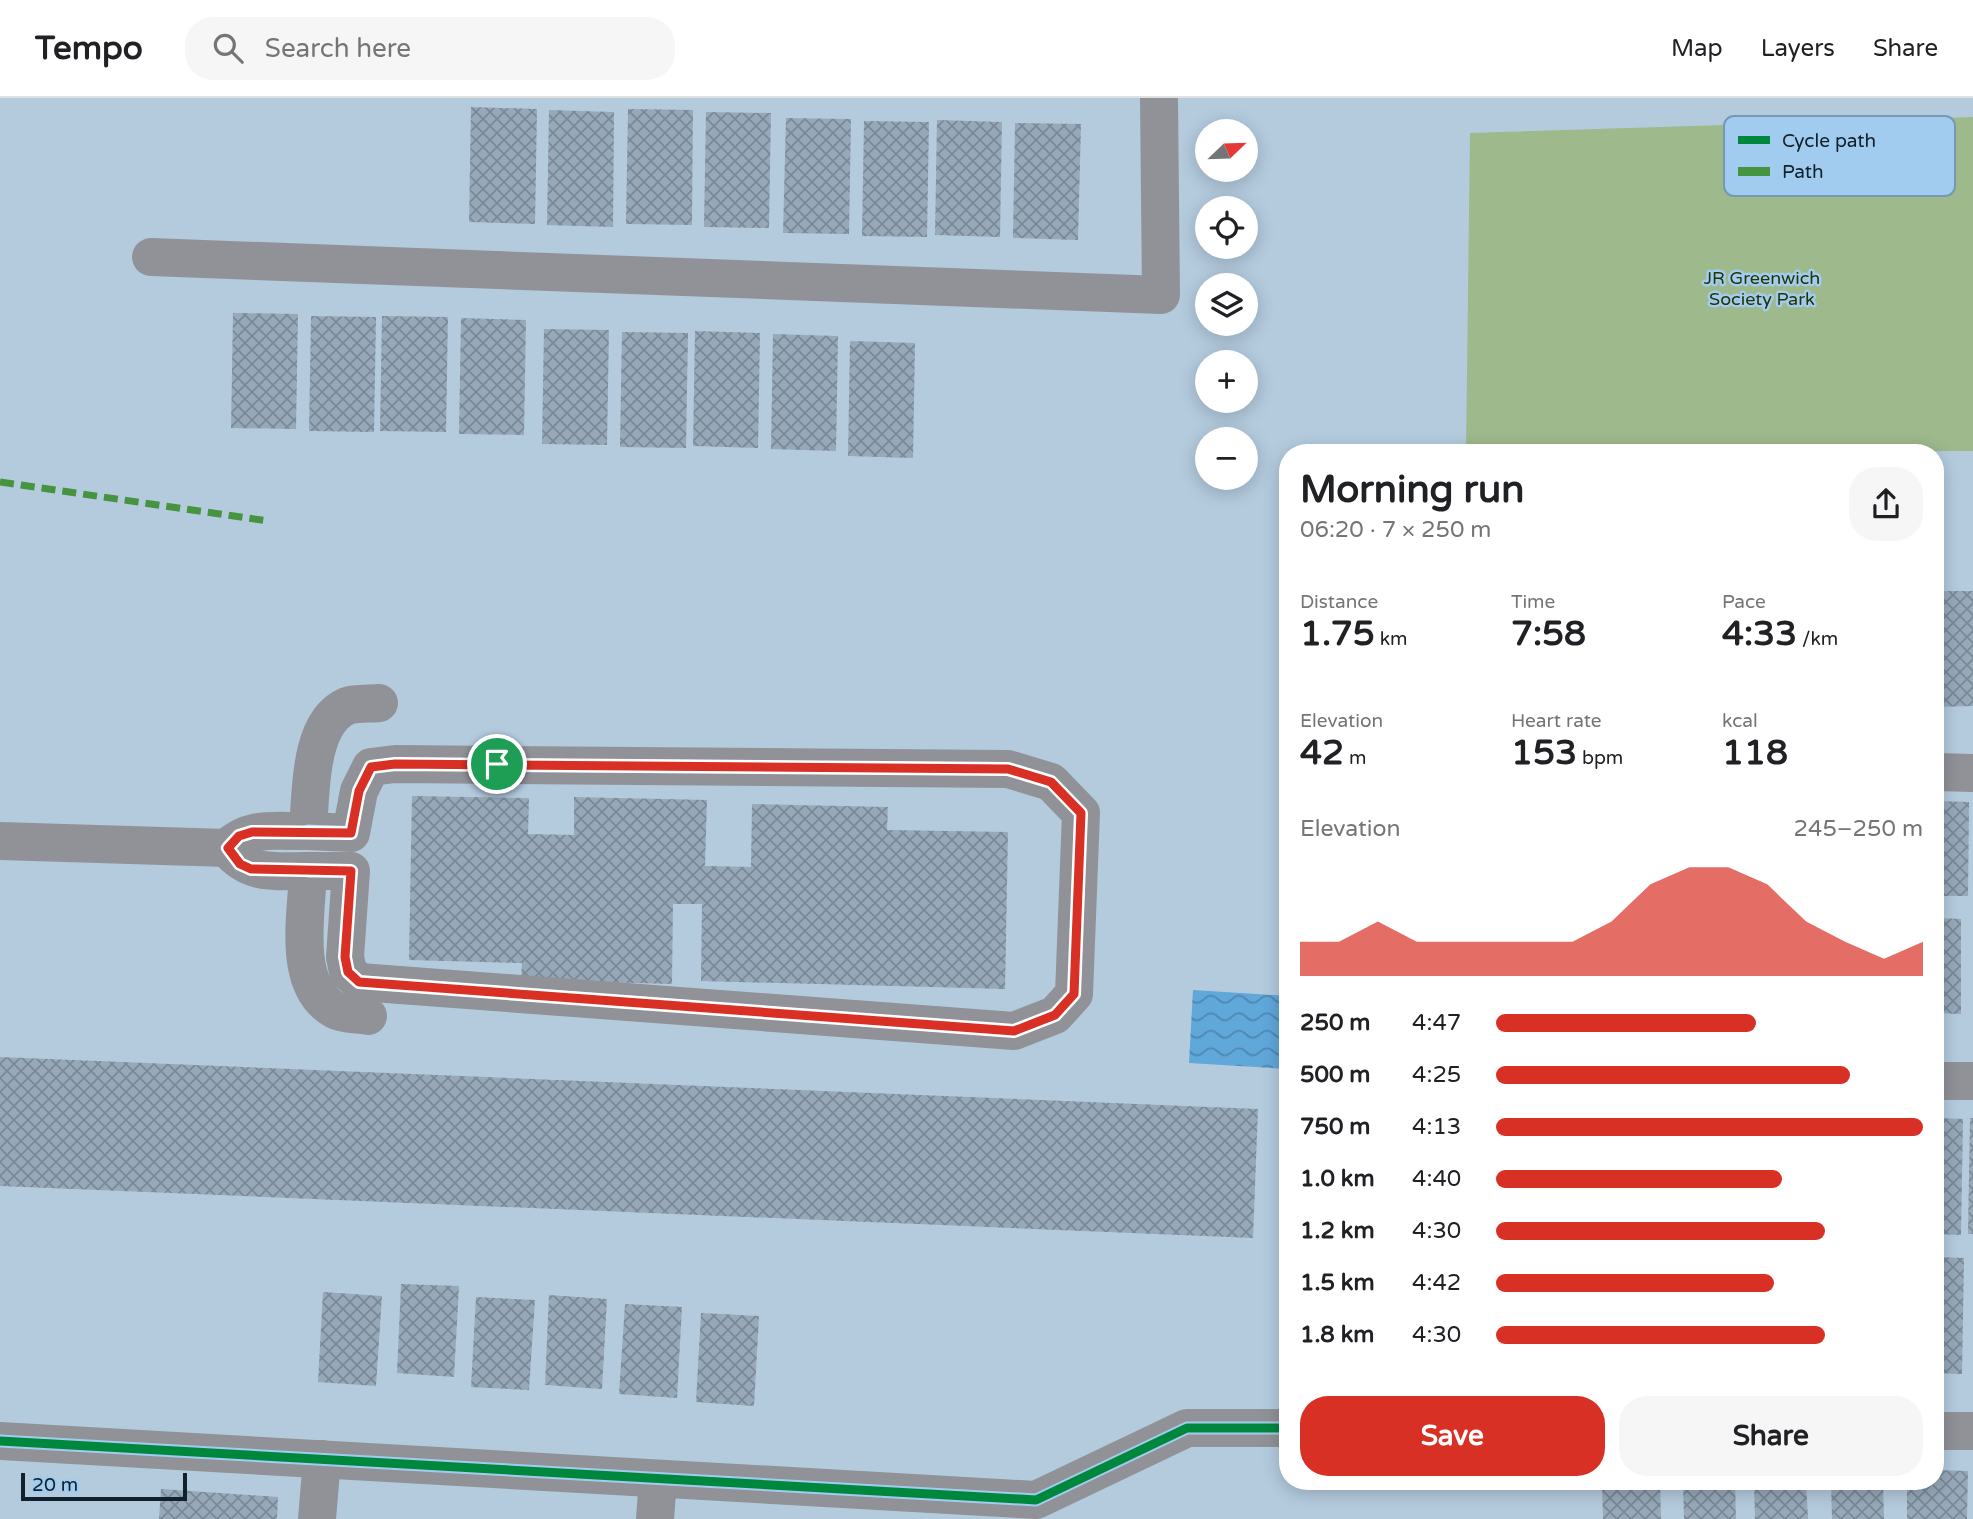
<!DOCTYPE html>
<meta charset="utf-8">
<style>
body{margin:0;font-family:"Varela Round",sans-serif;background:#f6f6f6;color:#202124;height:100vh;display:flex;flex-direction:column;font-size:26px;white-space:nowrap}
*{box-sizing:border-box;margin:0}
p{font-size:23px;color:#757577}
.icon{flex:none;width:38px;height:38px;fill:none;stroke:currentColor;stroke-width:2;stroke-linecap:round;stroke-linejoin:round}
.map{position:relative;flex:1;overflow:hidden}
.side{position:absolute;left:1279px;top:346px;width:665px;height:1046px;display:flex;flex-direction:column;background:#fff;border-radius:28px;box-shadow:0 4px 18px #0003}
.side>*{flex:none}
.needle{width:46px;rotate:67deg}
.buttons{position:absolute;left:1195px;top:21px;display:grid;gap:14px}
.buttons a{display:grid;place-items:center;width:63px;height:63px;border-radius:50%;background:#fff;box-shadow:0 4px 18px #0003;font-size:35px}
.scale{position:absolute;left:21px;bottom:18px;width:166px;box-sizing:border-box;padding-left:7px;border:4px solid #10202d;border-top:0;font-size:19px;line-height:24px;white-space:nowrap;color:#10202d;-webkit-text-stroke:5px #a2ccef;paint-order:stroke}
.pin{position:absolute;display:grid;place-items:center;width:60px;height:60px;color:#fff;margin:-30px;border:4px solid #fff;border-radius:50%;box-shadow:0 2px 7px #0007}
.round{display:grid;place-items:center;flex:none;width:74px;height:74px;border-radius:28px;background:#f6f6f6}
.head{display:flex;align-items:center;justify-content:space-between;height:119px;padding:0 21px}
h1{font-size:38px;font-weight:800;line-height:52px}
.stats{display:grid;grid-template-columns:repeat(3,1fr);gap:10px;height:119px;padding:7px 21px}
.stats div{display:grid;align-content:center}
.stats b{font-size:35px;font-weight:800}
.stats small{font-size:19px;font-weight:400}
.stats p{font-size:19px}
.chart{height:196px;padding:14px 21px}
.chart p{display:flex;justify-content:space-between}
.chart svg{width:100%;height:126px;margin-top:7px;fill:#d93025;opacity:.7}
.cta{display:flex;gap:14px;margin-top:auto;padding:14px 21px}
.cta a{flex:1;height:80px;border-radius:28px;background:#d93025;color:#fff;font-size:28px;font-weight:800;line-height:80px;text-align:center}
.cta a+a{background:#f6f6f6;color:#202124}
ul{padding:0 21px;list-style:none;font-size:23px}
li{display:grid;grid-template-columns:112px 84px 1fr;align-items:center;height:52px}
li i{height:18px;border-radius:9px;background:#d93025}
header{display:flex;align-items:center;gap:42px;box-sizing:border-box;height:98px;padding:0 35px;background:#fff;border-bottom:2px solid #e0e0e0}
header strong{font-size:33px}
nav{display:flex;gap:38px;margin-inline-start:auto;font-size:24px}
.search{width:490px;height:63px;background:#f6f6f6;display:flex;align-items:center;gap:18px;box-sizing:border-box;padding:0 24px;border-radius:28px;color:#757577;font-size:26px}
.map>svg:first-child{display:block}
</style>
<header>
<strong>Tempo</strong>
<div class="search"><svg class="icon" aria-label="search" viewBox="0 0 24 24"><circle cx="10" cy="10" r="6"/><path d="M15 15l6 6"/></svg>Search here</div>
<nav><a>Map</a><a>Layers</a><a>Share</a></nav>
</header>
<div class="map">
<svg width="1973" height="1421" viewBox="0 0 1973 1421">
<defs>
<pattern id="water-waves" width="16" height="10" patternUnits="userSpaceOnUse" patternTransform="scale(1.75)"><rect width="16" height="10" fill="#60a7da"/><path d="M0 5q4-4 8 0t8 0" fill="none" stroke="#4e88b1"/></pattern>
<pattern id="building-cross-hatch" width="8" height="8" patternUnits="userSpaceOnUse" patternTransform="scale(1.75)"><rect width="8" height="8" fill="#97a9b9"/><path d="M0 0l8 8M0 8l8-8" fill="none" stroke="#7a8997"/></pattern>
</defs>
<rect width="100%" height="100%" fill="#b4cbde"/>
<!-- park -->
<polygon fill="#9eb98c" points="1973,19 1973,353 1466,355 1470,35"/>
<!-- water -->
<polygon fill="url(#water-waves)" points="1193,892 1288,898 1288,971 1189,965"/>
<!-- building -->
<g fill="url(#building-cross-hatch)">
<polygon points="471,9 537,11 535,126 469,124"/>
<polygon points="628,11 693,12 692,127 626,126"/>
<polygon points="549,12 614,14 613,129 547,127"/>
<polygon points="706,14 771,15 769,130 704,129"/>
<polygon points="786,20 851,21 849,136 783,135"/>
<polygon points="937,22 1002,24 1000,139 935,137"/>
<polygon points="864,23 929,24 927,139 862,138"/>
<polygon points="1015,25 1081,26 1078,142 1013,140"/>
<polygon points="233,215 298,216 296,331 231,330"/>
<polygon points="311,218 376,219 374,334 309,333"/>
<polygon points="382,218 448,219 446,334 380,333"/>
<polygon points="461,220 526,222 524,337 459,336"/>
<polygon points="544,231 609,232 607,347 542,346"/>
<polygon points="695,233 760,235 758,350 693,348"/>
<polygon points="622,234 688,235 686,350 620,349"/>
<polygon points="773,236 838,238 836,353 771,351"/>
<polygon points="850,243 915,245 913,360 848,358"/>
<polygon points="1936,493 1973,493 1973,608 1936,609"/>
<polygon points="412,698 529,700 528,736 574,737 574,699 707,702 705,768 751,769 752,706 888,709 887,732 1008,734 1005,891 701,883 702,806 673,806 672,886 521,882 522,865 409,862"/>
<polygon points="1936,703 1969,704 1968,798 1936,798"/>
<polygon points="1936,820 1961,821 1961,916 1936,915"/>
<polygon points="0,959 1258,1011 1253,1140 0,1088"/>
<polygon points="1936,1020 1963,1021 1961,1137 1936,1136"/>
<polygon points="1970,1020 1973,1020 1973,1136 1968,1136"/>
<polygon points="1936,1159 1964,1160 1962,1276 1936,1275"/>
<polygon points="401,1186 459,1188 454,1279 397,1275"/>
<polygon points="323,1194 382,1198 376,1288 318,1284"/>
<polygon points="549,1197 607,1201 602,1291 545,1287"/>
<polygon points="476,1199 535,1202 529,1292 471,1289"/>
<polygon points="625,1206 682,1209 677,1300 619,1296"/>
<polygon points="701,1215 759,1218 754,1308 696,1304"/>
<polygon points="1936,1372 1968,1373 1967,1421 1907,1421 1907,1384 1936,1384"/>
<polygon points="1602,1384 1660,1384 1661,1421 1603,1421"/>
<polygon points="1683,1384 1735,1384 1736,1421 1684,1421"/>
<polygon points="1754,1384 1806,1384 1808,1421 1755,1421"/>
<polygon points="1831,1384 1883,1384 1884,1421 1832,1421"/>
<polygon points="161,1391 278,1399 277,1421 159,1421"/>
</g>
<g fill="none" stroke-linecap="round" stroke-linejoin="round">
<!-- street -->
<g stroke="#919298" stroke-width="38">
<polyline points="151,159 1161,197 1159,0"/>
<polyline points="1936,674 1973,675"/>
<polyline points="308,733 351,735 359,693 371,669 395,666 1008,671 1051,684 1081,715 1074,896 1055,917 1014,933 360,884 348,874 345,859 351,773 308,773"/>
<path d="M 0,743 L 227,750 C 250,727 277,734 308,733 C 311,697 308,625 347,608 C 356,605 370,606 379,605"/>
<path d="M 227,750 C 250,778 274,773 308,773 C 307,814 291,888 335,912 C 344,917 359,916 368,918"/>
<polyline points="1936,983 1973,983"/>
<polyline points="1936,1333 1973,1333"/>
<polyline points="0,1343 1036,1402 1187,1330 1288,1330"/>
<polyline points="317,1421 322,1361"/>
<polyline points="655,1421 658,1381"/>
</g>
<!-- quiet -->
<polyline stroke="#469340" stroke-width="7" stroke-dasharray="14 7" stroke-linecap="butt" points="0,384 268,423"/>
<defs>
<g id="cycleway">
<polyline points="308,733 351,735 359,693 371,669 395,666 1008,671 1051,684 1081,715 1074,896 1055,917 1014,933 360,884 348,874 345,859 351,773 308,773"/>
<polyline points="0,1343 1036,1402 1187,1330 1288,1330"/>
</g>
</defs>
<!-- cycleway casing -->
<use href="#cycleway" stroke="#a2ccef" stroke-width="13"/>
<!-- cycleway -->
<use href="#cycleway" stroke="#00873e" stroke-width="9"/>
</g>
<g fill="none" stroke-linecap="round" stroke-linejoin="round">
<defs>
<polygon id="route" points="395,666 1008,671 1051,684 1081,715 1074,896 1055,917 1014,933 359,884 348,874 345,859 351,773 251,771 240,766 228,750 239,738 252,734 351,735 359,693 371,669"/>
</defs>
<!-- route casing -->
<use href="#route" stroke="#fff" stroke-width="14"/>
<!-- route -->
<use href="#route" stroke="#d93025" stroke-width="9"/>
</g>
<g text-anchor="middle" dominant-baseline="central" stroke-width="5" stroke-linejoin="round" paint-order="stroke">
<!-- park labels -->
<g font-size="18" fill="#253300" stroke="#a2ccef">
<text x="1762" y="180">JR Greenwich<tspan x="1762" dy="21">Society Park</tspan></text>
</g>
</g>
<!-- legend -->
<rect x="1724" y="18" width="231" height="80" rx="10" fill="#a2ccef" stroke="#7698b5" stroke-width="2"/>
<rect x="1738" y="38" width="32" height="8" fill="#00873e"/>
<rect x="1738" y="69" width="32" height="9" fill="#469340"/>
<g font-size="19" fill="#10202d">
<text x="1782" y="49">Cycle path</text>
<text x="1782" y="80">Path</text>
</g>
</svg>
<div class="buttons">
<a><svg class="needle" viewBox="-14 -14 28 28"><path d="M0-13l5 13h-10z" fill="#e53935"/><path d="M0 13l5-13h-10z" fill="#757577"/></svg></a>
<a><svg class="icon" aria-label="locate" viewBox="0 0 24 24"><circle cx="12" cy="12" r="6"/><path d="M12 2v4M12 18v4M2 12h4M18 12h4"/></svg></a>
<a><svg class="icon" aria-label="layers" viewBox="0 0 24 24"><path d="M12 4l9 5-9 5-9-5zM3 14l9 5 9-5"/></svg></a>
<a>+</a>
<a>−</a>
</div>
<div class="scale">20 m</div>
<div class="pin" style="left:497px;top:666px;background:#1e9e55"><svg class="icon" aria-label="arrive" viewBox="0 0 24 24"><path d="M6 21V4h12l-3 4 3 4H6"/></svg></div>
<section class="side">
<div class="head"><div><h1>Morning run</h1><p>06:20 · 7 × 250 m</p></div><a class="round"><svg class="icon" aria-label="share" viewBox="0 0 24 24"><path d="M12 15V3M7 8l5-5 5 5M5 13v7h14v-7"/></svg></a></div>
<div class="stats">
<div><p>Distance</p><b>1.75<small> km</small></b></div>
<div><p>Time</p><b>7:58</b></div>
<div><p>Pace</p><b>4:33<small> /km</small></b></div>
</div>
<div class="stats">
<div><p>Elevation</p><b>42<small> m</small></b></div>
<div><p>Heart rate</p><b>153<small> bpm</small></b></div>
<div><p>kcal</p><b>118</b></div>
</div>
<div class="chart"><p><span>Elevation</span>245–250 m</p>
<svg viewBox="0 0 160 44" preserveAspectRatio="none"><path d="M0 44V32L10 32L20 25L30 32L40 32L50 32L60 32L70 32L80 25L90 12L100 6L110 6L120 12L130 25L140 32L150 38L160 32V44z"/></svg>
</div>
<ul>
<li><b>250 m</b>4:47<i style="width:61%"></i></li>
<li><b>500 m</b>4:25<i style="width:83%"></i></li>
<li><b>750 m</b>4:13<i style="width:100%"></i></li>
<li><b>1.0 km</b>4:40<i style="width:67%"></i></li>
<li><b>1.2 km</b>4:30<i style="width:77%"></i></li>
<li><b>1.5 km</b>4:42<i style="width:65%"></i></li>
<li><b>1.8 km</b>4:30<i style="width:77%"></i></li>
</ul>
<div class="cta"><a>Save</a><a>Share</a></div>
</section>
</div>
